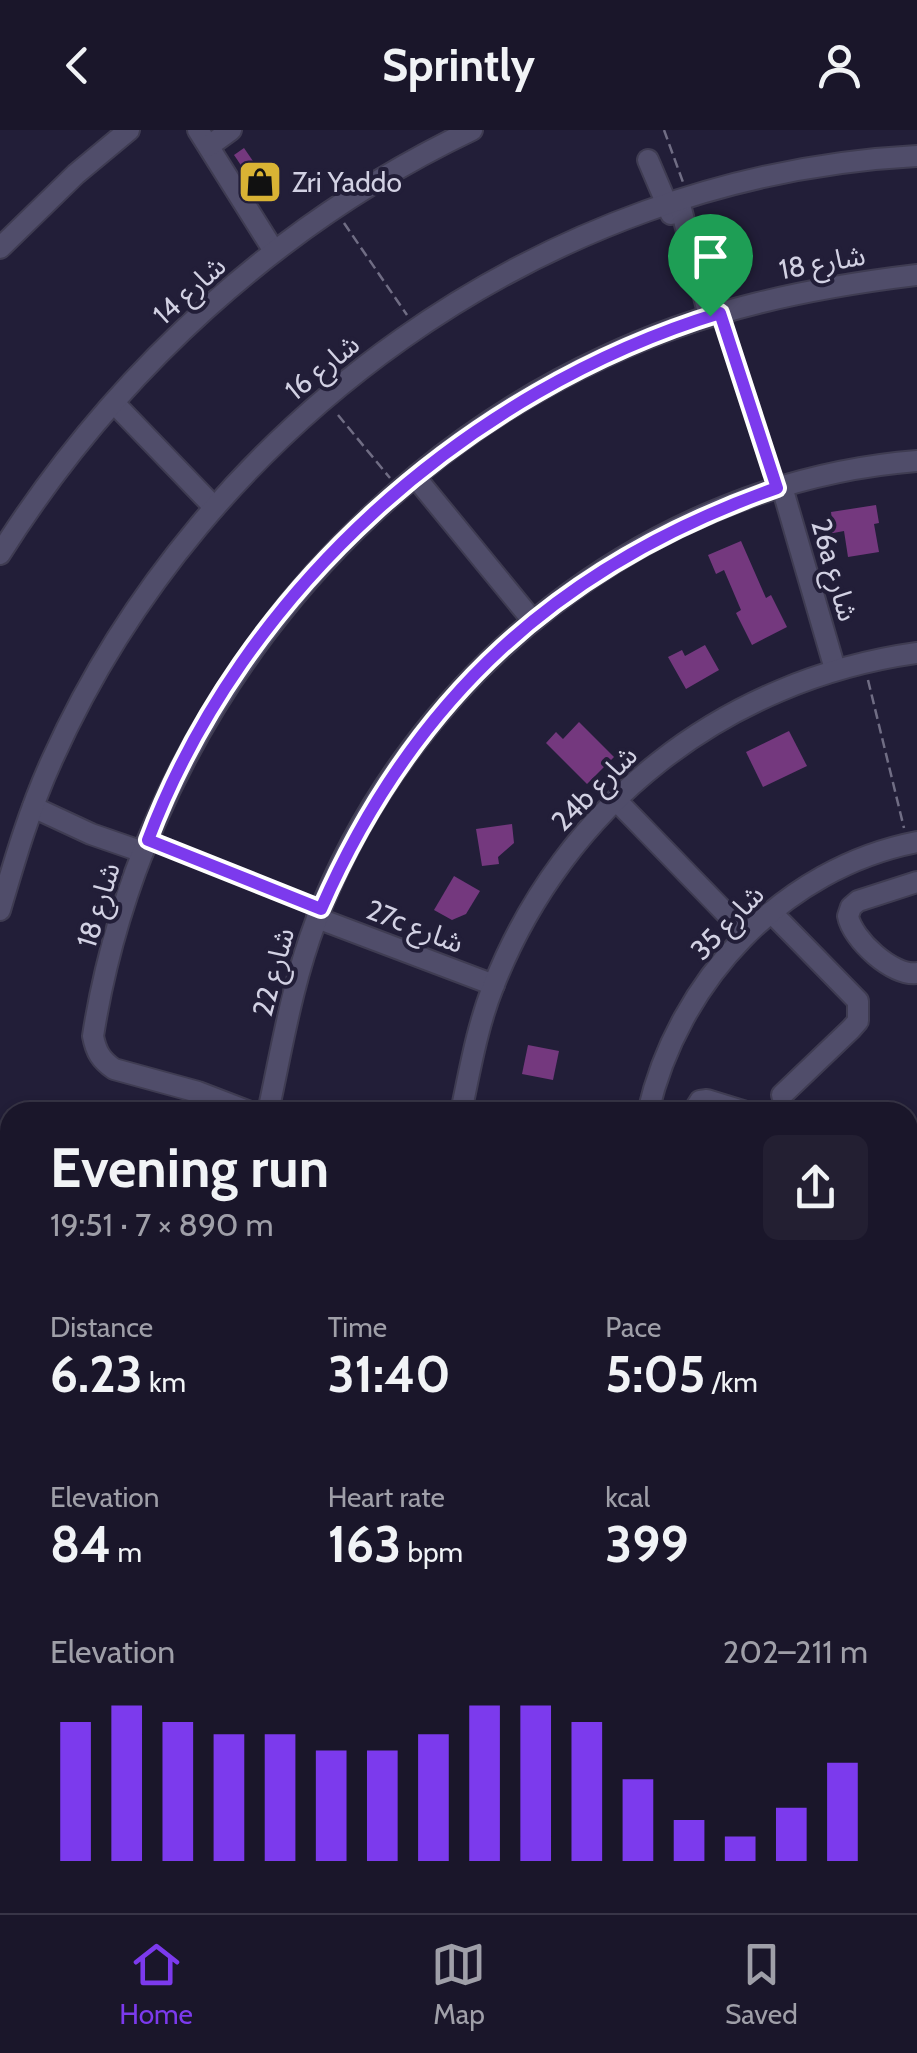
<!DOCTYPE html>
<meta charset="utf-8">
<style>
body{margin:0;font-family:Cabin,"Noto Sans Arabic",sans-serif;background:#231f32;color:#f1f3f6;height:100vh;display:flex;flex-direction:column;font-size:38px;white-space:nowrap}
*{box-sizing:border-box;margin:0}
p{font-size:32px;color:#9f9fa8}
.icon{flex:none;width:55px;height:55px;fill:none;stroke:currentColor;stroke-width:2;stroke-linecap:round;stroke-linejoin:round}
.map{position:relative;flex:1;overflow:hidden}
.sheet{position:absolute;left:0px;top:972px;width:918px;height:812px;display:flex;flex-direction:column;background:#1a162a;border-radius:30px 30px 0 0;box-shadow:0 2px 8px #0004,0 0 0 2px #383547}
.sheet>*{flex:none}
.pin{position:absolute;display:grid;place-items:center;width:85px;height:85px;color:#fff;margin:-102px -42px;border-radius:50% 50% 50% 0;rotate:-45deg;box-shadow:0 0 10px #0007}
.pin .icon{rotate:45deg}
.round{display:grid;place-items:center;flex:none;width:105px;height:105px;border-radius:15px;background:#231f32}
.headline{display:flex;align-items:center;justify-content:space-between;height:170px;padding:0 50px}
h1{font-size:55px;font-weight:700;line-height:75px}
.metrics{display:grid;grid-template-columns:repeat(3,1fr);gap:15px;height:170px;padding:10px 50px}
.metrics div{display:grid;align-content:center}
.metrics b{font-size:50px;font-weight:700}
.metrics small{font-size:28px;font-weight:400}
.metrics p{font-size:28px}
.chart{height:280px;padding:20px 50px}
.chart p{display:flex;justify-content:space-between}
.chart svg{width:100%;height:180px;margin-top:10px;stroke:#7c3aed;stroke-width:6}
header{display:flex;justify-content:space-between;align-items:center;height:130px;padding:0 50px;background:#1a162a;font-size:45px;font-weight:700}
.tab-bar{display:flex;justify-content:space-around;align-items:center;height:140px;border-top:2px solid #383547;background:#1a162a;font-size:28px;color:#9f9fa8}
.tab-bar a{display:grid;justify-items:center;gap:5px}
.tab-bar .on{color:#7c3aed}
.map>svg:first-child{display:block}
</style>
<header><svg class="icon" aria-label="back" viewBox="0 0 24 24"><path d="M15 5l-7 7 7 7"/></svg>Sprintly<svg class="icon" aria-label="person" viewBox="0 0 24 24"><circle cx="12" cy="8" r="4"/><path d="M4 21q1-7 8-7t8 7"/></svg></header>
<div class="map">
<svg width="917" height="1783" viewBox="0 0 917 1783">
<rect width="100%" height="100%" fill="#221e38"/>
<!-- building -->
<g fill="#74387e">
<polygon points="244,18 270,56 260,63 234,25"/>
<polygon points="876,375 879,393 874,394 879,422 848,427 844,401 828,404 826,391 832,390 831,382"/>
<polygon points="741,411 766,468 771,465 787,497 752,515 736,483 741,480 724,440 716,444 708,425"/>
<polygon points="705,515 719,540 686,559 668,527 682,520 685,526"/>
<polygon points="579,592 614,627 587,654 546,613 556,602 563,609"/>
<polygon points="789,601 807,636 763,657 746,622"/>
<polygon points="512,694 514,713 498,727 499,734 482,736 476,699"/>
<polygon points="454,746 480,761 466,784 452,790 434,780"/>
<polygon points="528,915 559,921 553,950 522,944"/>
</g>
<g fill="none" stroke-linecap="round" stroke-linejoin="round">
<defs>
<g id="minor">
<polyline points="198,0 274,121"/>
<polyline points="209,16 231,0"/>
<polyline points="648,30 671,84"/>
<polyline points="679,71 709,186"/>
<polyline points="0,118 76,44 129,0"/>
<polyline points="114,273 214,377"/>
<polyline points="416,348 533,491"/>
<polyline points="782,357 835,539"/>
<path d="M 0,424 C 114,243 279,92 472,0"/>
<polyline points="616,670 746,804"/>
<polyline points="33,677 91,704 143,722"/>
<path d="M 917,752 L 858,771 L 851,777 L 848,786 C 852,809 893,847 917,843"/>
<path d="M 0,780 C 15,729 30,678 52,630 C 203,293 546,45 917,26"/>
<polyline points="771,782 858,871 858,891 851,899 782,965"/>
<polyline points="317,788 494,855"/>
<path d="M 250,982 L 198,962 L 114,939 C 101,930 96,922 93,906 C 138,615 336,351 604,227 C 703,180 809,158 917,145"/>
<path d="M 268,982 C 282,918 292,853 316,791 C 410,543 651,352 917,331"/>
<path d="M 461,982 C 470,940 477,897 493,857 C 564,675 724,550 917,523"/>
<path d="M 648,982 C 678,851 783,738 917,712"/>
<polyline points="693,982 700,971 707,970 746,982"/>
<polyline points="0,1075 10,1081"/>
<polyline points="908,1356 917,1360"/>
<polyline points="908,1423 915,1407"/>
<polyline points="908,1475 917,1480"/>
<polyline points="908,1520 917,1524"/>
<polyline points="908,1555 917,1558"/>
<polyline points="0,1650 10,1629"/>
<polyline points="908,1701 917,1705"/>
<polyline points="603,1775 620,1783"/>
<polyline points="148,1783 151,1775"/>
<polyline points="336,1783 339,1775"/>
<polyline points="537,1783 540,1775"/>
<polyline points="913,1783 917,1770"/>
</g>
</defs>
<!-- minor casing -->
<use href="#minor" stroke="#3f3c52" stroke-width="24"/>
<!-- path -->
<g stroke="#706d84" stroke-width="2.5" stroke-dasharray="10 5" stroke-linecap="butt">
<polyline points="664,0 684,55"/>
<polyline points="344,93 407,185"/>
<polyline points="725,198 772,343"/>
<polyline points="338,285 390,348"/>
<polyline points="868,550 904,698"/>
<polyline points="163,716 304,772"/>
<polyline points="0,1446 10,1449"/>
<polyline points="0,1743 10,1748"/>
<polyline points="66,1775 83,1783"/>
</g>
<!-- minor -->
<use href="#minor" stroke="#504d6a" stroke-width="20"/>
</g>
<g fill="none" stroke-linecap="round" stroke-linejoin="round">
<defs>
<path id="route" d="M 720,183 L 777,358 C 560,434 413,568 321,779 L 148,710 C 242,461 467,260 720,183 Z"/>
</defs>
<!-- route casing -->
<use href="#route" stroke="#fff" stroke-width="20"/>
<!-- route -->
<use href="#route" stroke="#7c3aed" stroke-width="12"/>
</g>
<!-- icons -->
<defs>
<symbol id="shop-square" viewBox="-11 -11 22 22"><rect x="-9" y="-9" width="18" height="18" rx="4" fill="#d9b334" stroke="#221e38"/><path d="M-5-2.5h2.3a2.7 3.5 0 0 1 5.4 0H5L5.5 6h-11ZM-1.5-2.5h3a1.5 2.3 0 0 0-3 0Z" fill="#111"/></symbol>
</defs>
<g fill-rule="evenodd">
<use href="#shop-square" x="235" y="27" width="50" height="50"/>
</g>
<g text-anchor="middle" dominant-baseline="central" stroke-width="8" stroke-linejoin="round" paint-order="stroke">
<!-- poi labels -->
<g font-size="28" fill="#d2d1e3" stroke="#221e38" text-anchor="start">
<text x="292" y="52">Zri Yaddo</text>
</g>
<!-- street labels -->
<g font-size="28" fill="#d2d1e3" stroke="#221e38">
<text transform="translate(822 132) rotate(-10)">شارع 18</text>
<text transform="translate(189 160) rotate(-42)">شارع 14</text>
<text transform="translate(322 237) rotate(-39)">شارع 16</text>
<text transform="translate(835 440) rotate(74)">26a شارع</text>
<text transform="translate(594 658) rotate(-45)">24b شارع</text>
<text transform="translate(98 775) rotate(-73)">شارع 18</text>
<text transform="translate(727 792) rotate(-46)">شارع 35</text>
<text transform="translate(415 796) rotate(21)">27c شارع</text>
<text transform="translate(273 842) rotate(-75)">شارع 22</text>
</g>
</g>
</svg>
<div class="pin" style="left:710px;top:186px;background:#1e9e55"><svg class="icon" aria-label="arrive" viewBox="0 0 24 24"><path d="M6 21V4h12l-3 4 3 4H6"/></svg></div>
<section class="sheet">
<div class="headline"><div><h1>Evening run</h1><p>19:51 · 7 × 890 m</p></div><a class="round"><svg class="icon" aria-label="share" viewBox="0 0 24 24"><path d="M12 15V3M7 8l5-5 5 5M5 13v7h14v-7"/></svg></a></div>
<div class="metrics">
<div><p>Distance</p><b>6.23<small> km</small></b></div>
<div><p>Time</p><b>31:40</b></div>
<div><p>Pace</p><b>5:05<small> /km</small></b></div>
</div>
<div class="metrics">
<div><p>Elevation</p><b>84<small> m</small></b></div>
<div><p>Heart rate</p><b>163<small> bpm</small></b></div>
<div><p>kcal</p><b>399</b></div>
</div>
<div class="chart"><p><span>Elevation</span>202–211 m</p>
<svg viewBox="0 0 160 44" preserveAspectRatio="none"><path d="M5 44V10M15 44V6M25 44V10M35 44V13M45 44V13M55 44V17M65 44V17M75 44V13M85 44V6M95 44V6M105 44V10M115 44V24M125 44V34M135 44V38M145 44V31M155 44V20"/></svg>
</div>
</section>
</div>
<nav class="tab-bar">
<a class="on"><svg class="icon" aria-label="home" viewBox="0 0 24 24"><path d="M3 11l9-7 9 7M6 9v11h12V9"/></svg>Home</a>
<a><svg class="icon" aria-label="map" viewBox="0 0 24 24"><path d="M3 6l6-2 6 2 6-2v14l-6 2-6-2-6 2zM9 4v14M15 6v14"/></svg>Map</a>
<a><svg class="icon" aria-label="saved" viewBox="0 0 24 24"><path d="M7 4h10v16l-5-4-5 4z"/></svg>Saved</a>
</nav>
